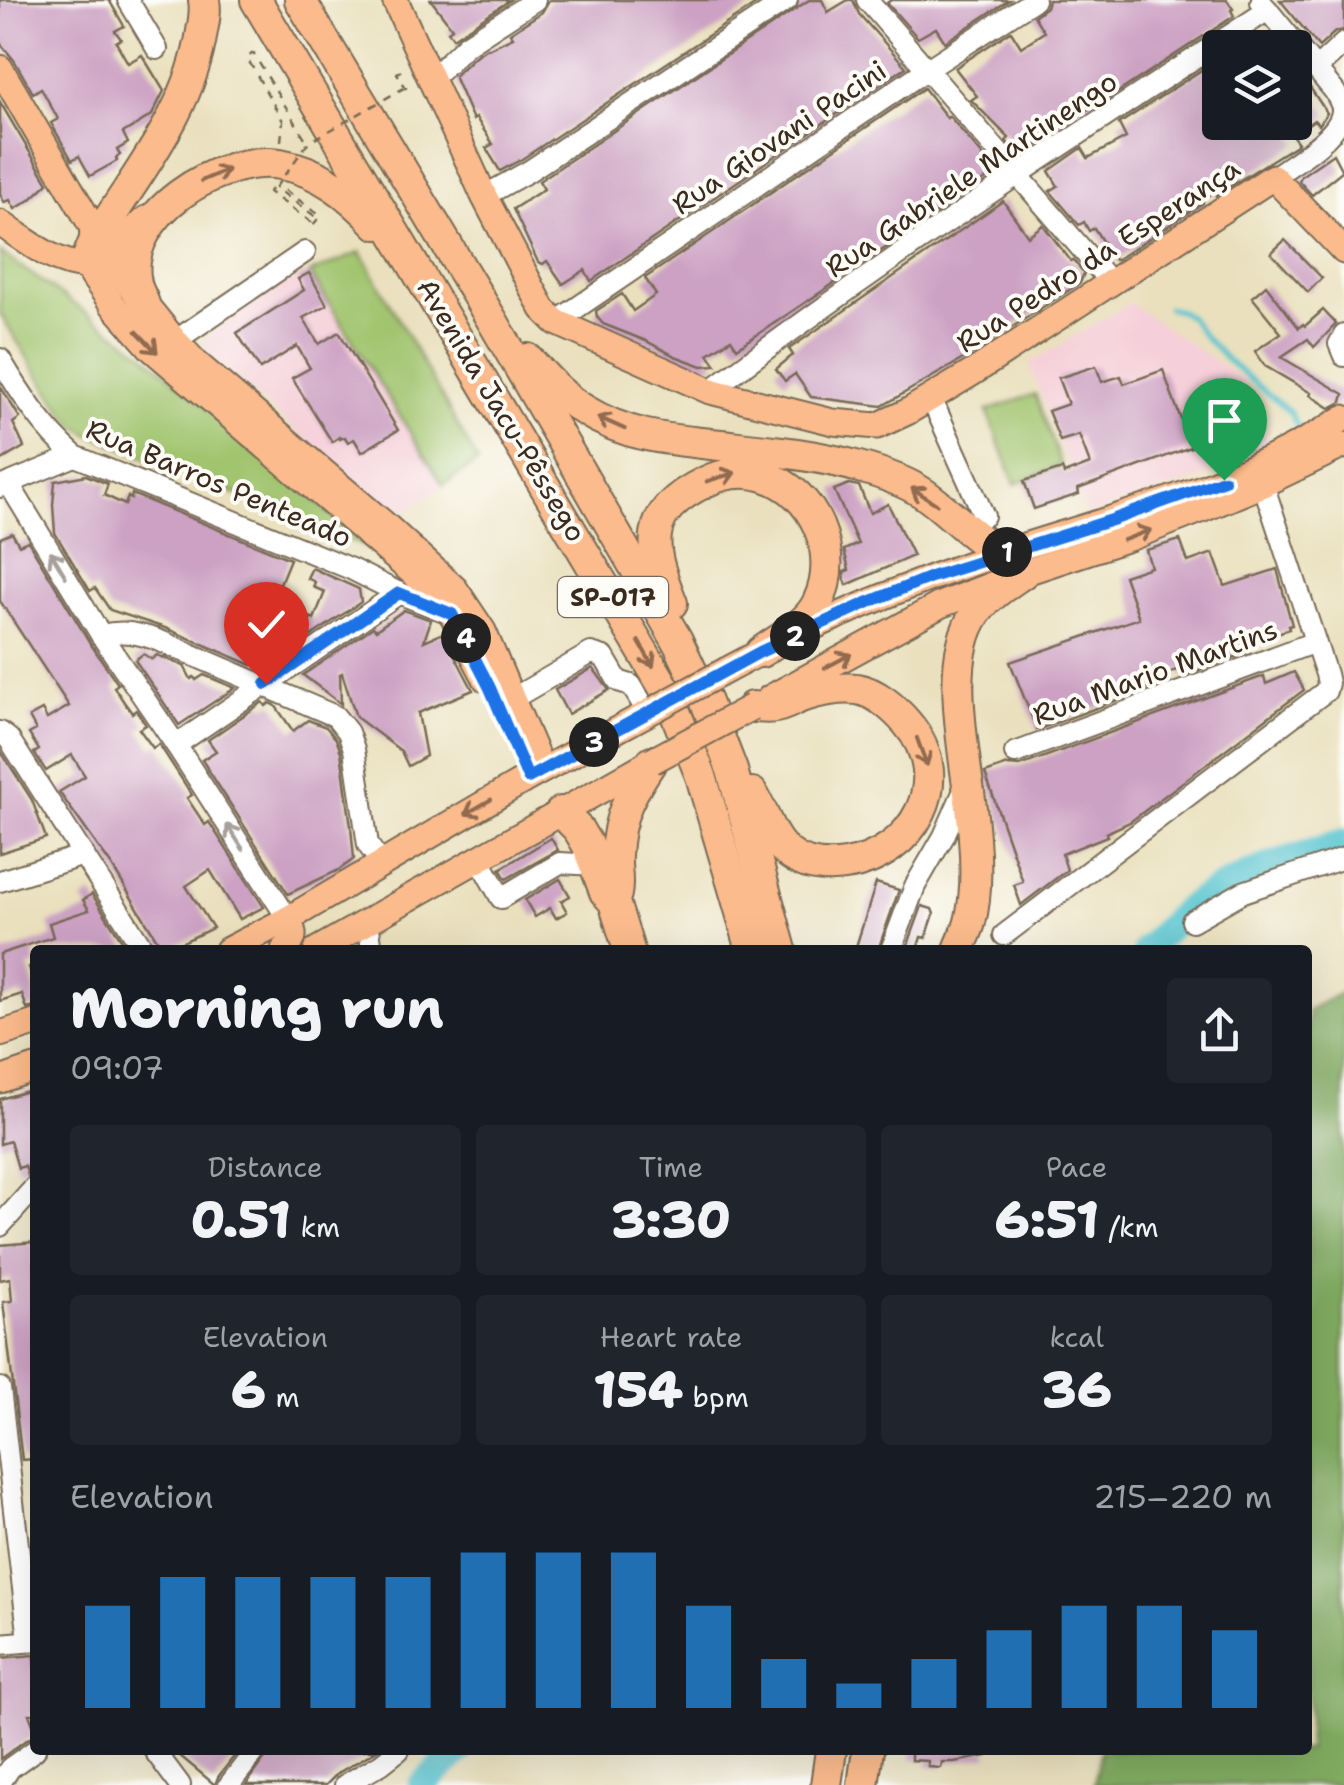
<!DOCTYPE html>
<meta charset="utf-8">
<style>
body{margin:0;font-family:"Shantell Sans",sans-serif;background:#20242c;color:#f1f3f6;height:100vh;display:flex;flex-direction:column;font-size:38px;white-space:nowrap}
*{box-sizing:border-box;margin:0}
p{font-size:32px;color:#9ea1a6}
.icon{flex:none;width:55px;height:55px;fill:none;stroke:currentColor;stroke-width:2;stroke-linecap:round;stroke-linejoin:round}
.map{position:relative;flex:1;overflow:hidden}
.sheet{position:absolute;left:30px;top:945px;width:1282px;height:810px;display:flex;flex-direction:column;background:#171b24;border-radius:10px;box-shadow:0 10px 40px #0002}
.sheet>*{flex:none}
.tools{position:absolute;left:1202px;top:30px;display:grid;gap:20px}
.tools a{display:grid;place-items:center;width:110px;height:110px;border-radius:10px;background:#171b24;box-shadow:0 10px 40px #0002;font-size:50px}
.pin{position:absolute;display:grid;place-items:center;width:85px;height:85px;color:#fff;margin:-102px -42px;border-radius:50% 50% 50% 0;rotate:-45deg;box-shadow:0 0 10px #0007}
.pin .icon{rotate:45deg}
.km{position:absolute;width:50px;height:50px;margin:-25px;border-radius:50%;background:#222;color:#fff;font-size:28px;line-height:50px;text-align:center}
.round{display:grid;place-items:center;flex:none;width:105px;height:105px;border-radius:10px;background:#20242c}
.overview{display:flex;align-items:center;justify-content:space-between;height:170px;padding:0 40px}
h1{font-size:55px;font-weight:800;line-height:75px}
.metrics{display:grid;grid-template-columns:repeat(3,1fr);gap:15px;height:170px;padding:10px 40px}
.metrics div{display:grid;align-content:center;border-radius:10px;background:#20242c;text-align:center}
.metrics b{font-size:50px;font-weight:800}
.metrics small{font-size:28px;font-weight:400}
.metrics p{font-size:28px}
.chart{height:280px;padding:20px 40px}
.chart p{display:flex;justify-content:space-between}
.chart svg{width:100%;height:180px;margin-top:10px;stroke:#1f6fb2;stroke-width:6}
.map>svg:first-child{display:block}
</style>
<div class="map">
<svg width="1344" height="1785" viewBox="0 0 1344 1785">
<rect width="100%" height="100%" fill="#fdfcf7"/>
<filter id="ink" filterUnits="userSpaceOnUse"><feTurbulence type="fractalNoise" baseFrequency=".01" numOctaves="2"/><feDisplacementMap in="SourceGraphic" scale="20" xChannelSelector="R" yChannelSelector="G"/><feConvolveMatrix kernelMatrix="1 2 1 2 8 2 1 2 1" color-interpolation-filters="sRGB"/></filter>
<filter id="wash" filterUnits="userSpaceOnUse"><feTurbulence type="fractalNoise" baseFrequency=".0048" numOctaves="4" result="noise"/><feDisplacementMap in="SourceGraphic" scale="40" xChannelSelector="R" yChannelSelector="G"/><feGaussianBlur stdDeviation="2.25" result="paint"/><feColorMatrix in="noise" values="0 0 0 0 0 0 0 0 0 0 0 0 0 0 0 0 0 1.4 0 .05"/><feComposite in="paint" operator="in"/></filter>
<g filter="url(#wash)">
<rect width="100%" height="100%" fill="#eae0bd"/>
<!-- built -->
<g fill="#f5cfd9">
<polygon points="309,272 395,411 443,485 397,517 203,351 201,345 219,328 277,288"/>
<polygon points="1130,303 1243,380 1269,446 1199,479 1087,515 1029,364"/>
</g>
<!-- green -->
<g fill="#a1c46e" stroke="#6e7746" stroke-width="2.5">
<polygon points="0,252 142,352 372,549 90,435 76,426 64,412 37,373 0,314"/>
<polygon points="361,252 478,462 443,485 310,273"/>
<polygon points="1227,387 1254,450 1216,466 1189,403"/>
<polygon points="1035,394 1061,465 1015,484 987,411"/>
</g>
<!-- forest -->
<polygon fill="#80aa61" stroke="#5e6a40" stroke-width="2.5" points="1344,991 1344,1785 1094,1785 1101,1750 1308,1750 1308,1010"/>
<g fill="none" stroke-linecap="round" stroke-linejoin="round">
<!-- stream -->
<polyline stroke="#58c5d0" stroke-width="5" points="1168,308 1180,311 1190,317 1201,333 1230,363 1290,412 1299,429"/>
<!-- river -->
<g stroke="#58c5d0" stroke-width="28">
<path d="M 1146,950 C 1160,938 1171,922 1185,911 C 1232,875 1288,859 1344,843"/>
<polyline points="422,1785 460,1750"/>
</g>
</g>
<g id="blocks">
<!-- building -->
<g fill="#cca1c3">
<polygon points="0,0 109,0 124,26 115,31 121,39 116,42 128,63 142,55 164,91 152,115 123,133 128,143 117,150 120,155 116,158 117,161 90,176 79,156 72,160 51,123 58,119 41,88 33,93 14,60 0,43"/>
<polygon points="431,0 510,0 453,38 448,31 452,28"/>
<polygon points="549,0 762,0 522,159 500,171 486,148 493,144 476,118 473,120 454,76 475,56 487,48 488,49 513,37 510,33 542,12"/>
<polygon points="809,0 822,0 828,12 848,0 853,0 859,14 906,67 591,281 585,270 563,284 547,261 543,264 538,262 513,209 544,189 539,181"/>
<polygon points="891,0 1009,0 945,42 936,28 918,38 887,3"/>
<polygon points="1048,0 1227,0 1233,9 1231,10 1234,16 1094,108 1070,113 1073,122 1054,130 1055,133 1020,157 1006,141 1009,138 971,100 977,96 955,68 1011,31 1021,47 1044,32 1034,16 1046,7"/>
<polygon points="1280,0 1344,0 1344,30 1335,32 1319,47"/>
<polygon points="1295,65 1327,113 1319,125 1314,120 1292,135 1298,143 1296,145 1216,195 1213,191 1202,201 1203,203 1116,260 1114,260 1094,228 1089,231 1084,222 1079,225 1050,191 1058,186 1049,171 1082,148 1088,158 1126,138 1119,124 1206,67 1211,75 1220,69 1220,122 1295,122"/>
<polygon points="924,88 947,118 949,116 983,156 982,157 993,174 862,264 859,259 836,275 839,280 737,348 731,339 708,354 716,365 702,366 675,356 646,341 603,324 597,317 596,311 622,294 633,311 656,295 645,278"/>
<polygon points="0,102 48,183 30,200 15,209 10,200 4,202 0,194"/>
<polygon points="1333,154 1342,171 1312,195 1299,181 1301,176"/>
<polygon points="1003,201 1028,236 1043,225 1071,261 1073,260 1084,273 1080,283 963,359 882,406 811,397 795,374 785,381 776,369 793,355 789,349"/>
<polygon points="1285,240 1322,278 1308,292 1271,253"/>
<polygon points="309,273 327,305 303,318 319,344 339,332 398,430 362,452 354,439 348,442 345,437 340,439 339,437 332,442 292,378 310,368 297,346 260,369 237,333 304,290 298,279"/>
<polygon points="1266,285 1299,328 1303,324 1305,326 1323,310 1336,324 1314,347 1308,339 1281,357 1344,394 1342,402 1330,408 1310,395 1311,393 1265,366 1255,351 1281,333 1252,297"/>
<polygon points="1096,366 1102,382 1121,376 1124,384 1163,370 1191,447 1078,489 1079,494 1034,509 1024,481 1062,469 1064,474 1090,464 1079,435 1060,441 1048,411 1068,404 1058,378"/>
<polygon points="0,386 20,418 13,423 24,447 0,461"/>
<polygon points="86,475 108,484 104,495 125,505 128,497 131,499 132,494 290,559 276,593 284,597 281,605 314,619 325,592 313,587 315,582 307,578 312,568 359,589 361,602 279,658 274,651 252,665 165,628 110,610 95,588 90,591 55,533 53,505 55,481"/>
<polygon points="849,484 859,486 870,513 888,504 913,556 847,585 844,578 844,572 849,570 844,550 858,544 834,490"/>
<polygon points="12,533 19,545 28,541 90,643 118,684 114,687 124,702 132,713 136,710 146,725 139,729 153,748 159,744 192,795 187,798 205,825 209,822 264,907 240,919 210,870 186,886 213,928 170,948 161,946 112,866 59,792 85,776 72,755 46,771 34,753 39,750 29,734 36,730 29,717 42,710 47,719 69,706 0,601 0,538"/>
<polygon points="1180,540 1188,562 1213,553 1225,586 1277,569 1292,625 1288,626 1289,629 1246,644 1249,652 1183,676 1180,669 1158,676 1161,684 1037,730 1010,662 1139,618 1124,576 1151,567 1146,550"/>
<polygon points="404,610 431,620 424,641 443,633 473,690 418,713 426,756 408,766 401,751 356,717 342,673 340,674 341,704 303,675 373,627 376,630"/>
<polygon points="143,654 152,659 157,655 184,666 191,679 194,677 196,680 204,675 235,688 179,725 135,660"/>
<polygon points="593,668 609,690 568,714 555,690"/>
<polygon points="1294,672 1304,690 1130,822 1106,833 1107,836 1062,854 1067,870 1021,905 1014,885 1023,882 985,773 1008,765 1020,766 1264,676 1266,684"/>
<polygon points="263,702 266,706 270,703 275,705 293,731 308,720 326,727 336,739 341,752 351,827 354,859 339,870 288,894 202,760 216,751 208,740"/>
<polygon points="0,750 32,800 46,838 0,853"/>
<polygon points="551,838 558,850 506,879 500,869"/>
<polygon points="560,879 570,896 561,901 567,912 556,918 550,908 535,917 525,900"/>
<polygon points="876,883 899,890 878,950 855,950"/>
<polygon points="92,894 128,950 35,950 35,965 29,967 35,988 35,1007 27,1009 22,994 0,1001 0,954 53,937 49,923 89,910 83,900"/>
<polygon points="922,906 932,909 934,914 926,938 921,937 917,950 906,950"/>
<polygon points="35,1089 35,1174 28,1176 25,1166 18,1168 10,1141 0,1144 0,1099"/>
<polygon points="35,1242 35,1412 33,1412 35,1459 22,1460 3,1302 12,1301 10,1278 0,1280 0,1245"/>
<polygon points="35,1655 35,1714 29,1714 35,1730 35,1736 27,1739 0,1759 0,1658"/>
<polygon points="173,1750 239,1750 218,1777 215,1785"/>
<polygon points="271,1750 377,1750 338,1773 326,1785 246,1785"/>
<polygon points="911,1750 987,1750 987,1756 954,1762 942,1762 941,1768 928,1767 928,1761 911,1760"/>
</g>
</g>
</g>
<g filter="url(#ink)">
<use href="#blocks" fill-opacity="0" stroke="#786a56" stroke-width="2.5"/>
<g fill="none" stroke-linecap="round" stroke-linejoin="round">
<defs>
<g id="minor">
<polyline points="128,0 157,49"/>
<polyline points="867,0 1111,283"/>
<path d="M 1261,2 L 1335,92 C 1337,97 1341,102 1342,108 C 1344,134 1292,164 1273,177"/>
<polyline points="1316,69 1344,43"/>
<polyline points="430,80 466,45 535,0"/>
<polyline points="484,196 529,171 787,0"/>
<polyline points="556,322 926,70 1034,0"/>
<polyline points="1344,335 1339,344 1344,356"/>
<polyline points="175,341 305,252"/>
<path d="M 0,359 C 22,396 43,428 75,456 L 351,569 L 399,593 L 452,614"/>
<path d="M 710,391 C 889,255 1080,134 1268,10"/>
<polyline points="931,398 984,516"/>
<polyline points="9,484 101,635 176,745 288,919"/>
<polyline points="0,487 75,456"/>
<path d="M 101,635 C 123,630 139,633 160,641 L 335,716 L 348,732 L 354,749 L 368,845 L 382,864"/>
<polyline points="512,699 591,653 604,657 618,681 631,685 648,713"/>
<polyline points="0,732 9,739 144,950"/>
<polyline points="176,745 399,593"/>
<polyline points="1015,753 1315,642"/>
<polyline points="479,859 501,898 560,863 596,865"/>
<polyline points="0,881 84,855"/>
<polyline points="1192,921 1243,892 1344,858"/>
<polyline points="368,922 372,950"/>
<polyline points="1004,935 1326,691 1328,683 1326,674 1263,484"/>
<polyline points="891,950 915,886 944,836 965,788"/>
<polyline points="0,1226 35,1187"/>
<polyline points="0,1388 29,1641"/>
<polyline points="0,1644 35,1641"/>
<polyline points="154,1750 180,1785"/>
<polyline points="0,1783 10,1768 35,1750"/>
<polyline points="229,1785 256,1750"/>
<polyline points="345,1785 381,1764 399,1750"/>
</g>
<g id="major">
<polyline points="395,0 484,196 543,309 556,322 710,391 833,422 877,426 907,412 972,373 1273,177 1344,251"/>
<polyline points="0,68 118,271 175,341 197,364 383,523 455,589 483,631 542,770"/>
<path d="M 0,223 C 27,241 54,265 88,266"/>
<polyline points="95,233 86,255 92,275 113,305 151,348 433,590 452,614 486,679"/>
<path d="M 727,670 C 814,623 905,585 999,554 C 1117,516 1239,486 1344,418"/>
<polyline points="770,698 940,605 1023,573 1129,538 1203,509 1263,484 1344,445"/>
<polyline points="228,950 288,919 528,778 655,709"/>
<path d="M 284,950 C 296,939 295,933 288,919"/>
<polyline points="317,950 652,761"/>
<polyline points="0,1034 35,1023"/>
<polyline points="0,1080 35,1068"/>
</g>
<g id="highway">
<polyline points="256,0 667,692 701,776 752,950"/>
<polyline points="300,0 492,320 677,640 706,702 732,770 781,950"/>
<path d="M 95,233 L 109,219 C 147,160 192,102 202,31 C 204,21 206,11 204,0"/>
<polyline points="108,254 148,221"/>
<path d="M 144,304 C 142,297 137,290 136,283 C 121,215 221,154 280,164 C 321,171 350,195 377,224"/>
<path d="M 528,359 C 545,377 562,397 584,410 C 634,441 682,440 739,447 C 778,451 821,456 859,467 C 881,473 904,481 923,493 C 951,512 972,538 1002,553"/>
<path d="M 672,603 C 649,546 642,513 705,482 C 724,473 744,470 764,476 C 815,491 841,555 818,602 C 808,624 780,638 761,652"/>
<path d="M 752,707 C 759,707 768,709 775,707 C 785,706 794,699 804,696 C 819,691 841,687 857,689 C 876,692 895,709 907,723 C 956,780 914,855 845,865 C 825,868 804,866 787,852 C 770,838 764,812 752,793"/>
<polyline points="561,812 578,829 588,846 605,892 614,902 629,950"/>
<path d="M 616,894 C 619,881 615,868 616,855 C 618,814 630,794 652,761"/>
<path d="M 959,950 C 962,941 968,931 970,922 C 977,896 976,864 974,838 C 971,776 939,665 976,613 C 988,596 1006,585 1023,573"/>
<polyline points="826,1785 831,1750"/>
<polyline points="863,1785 868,1750"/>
</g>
</defs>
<!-- minor casing -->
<use href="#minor" stroke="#786a56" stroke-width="24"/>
<!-- major casing -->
<use href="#major" stroke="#786a56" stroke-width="29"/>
<!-- highway casing -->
<use href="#highway" stroke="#786a56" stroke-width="34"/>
<!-- path -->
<g stroke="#786a56" stroke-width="2.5" stroke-dasharray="8 8" stroke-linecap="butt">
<polyline points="404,88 406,88 397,73 406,69"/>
<polyline points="281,141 283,121 247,58 253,53 308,143"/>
<polyline points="271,189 269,192 311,222 316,217 276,188"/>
<polyline points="285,190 321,216 308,230"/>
</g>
<!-- minor -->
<use href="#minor" stroke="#fff" stroke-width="20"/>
<!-- major -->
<use href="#major" stroke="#fbbb8c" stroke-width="25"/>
<!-- highway -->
<use href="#highway" stroke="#fbbb8c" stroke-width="30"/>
<defs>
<g id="major-bridge">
<polyline points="655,709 727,670"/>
<polyline points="652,761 752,707"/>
</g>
</defs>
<!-- major-bridge casing -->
<use href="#major-bridge" stroke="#786a56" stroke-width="29" stroke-linecap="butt"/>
<!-- path-bridge -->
<polyline stroke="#786a56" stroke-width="2.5" stroke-dasharray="8 8" stroke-linecap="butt" points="275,188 308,143 404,88"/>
<!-- major-bridge -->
<use href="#major-bridge" stroke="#fbbb8c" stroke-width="25"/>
</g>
<!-- one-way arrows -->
<defs><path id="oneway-shaft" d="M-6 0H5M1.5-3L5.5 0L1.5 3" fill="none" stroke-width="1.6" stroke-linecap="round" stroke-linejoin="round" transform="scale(2.5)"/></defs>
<g stroke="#916b50">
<use href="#oneway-shaft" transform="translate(215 175) rotate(-23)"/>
<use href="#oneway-shaft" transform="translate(147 342) rotate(46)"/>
<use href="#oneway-shaft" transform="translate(611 423) rotate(-156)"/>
<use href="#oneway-shaft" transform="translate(721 477) rotate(-17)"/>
<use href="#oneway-shaft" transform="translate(924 496) rotate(-147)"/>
<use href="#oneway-shaft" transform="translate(1137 535) rotate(-21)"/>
<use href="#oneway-shaft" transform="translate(646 654) rotate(60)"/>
<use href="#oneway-shaft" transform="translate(838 661) rotate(-28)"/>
<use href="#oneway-shaft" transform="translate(922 752) rotate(70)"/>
<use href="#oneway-shaft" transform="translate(478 807) rotate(150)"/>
</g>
<g stroke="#a79f9a">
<use href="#oneway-shaft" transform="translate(58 564) rotate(-121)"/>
<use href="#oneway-shaft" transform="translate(235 837) rotate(-123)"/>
</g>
</g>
<g fill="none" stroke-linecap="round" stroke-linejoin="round" filter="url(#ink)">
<defs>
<polyline id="route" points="266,684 399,593 452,614 490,688 528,778 760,652 869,602 931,577 1112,520 1224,480"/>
</defs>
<!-- route casing -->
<use href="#route" stroke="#fff" stroke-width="20"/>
<!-- route -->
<use href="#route" stroke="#1a73e8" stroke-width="12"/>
</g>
<g text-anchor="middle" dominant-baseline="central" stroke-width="8" stroke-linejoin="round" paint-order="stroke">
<!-- shield labels -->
<rect fill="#fdfcf7" stroke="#75695f" stroke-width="2.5" x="558" y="577" width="110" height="40" rx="8"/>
<g font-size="25" font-weight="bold" fill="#3b2a1e">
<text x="613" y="597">SP-017</text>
</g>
<!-- street labels -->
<g font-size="28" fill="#3b2a1e" stroke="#fdfcf7">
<text transform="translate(779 137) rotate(-34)">Rua Giovani Pacini</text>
<text transform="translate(971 174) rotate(-34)">Rua Gabriele Martinengo</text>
<text transform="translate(1098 255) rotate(-33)">Rua Pedro da Esperança</text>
<text transform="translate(502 410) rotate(59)">Avenida Jacu-Pêssego</text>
<text transform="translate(219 483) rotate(23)">Rua Barros Penteado</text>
<text transform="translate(1155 672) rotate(-20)">Rua Mario Martins</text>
</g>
</g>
</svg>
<div class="tools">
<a><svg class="icon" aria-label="layers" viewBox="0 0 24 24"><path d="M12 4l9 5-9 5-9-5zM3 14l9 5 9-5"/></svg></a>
</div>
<div class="pin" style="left:1224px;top:480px;background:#1e9e55"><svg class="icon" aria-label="arrive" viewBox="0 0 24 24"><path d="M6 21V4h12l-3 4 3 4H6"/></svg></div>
<div class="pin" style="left:266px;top:684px;background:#d93025"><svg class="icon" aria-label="check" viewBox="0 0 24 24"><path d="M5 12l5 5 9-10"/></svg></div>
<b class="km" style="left:1007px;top:552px">1</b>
<b class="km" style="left:795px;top:636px">2</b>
<b class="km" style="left:594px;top:742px">3</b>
<b class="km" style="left:466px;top:638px">4</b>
<section class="sheet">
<div class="overview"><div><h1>Morning run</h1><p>09:07</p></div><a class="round"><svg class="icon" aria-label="share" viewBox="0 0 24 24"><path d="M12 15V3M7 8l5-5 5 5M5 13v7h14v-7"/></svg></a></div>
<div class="metrics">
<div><p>Distance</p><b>0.51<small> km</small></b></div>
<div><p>Time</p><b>3:30</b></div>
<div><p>Pace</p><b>6:51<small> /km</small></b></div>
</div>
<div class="metrics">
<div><p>Elevation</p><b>6<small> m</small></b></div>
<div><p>Heart rate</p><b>154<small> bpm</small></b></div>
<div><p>kcal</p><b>36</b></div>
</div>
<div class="chart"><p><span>Elevation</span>215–220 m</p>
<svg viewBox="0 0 160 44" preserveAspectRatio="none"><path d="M5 44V19M15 44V12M25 44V12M35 44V12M45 44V12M55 44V6M65 44V6M75 44V6M85 44V19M95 44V32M105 44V38M115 44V32M125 44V25M135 44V19M145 44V19M155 44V25"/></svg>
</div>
</section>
</div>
